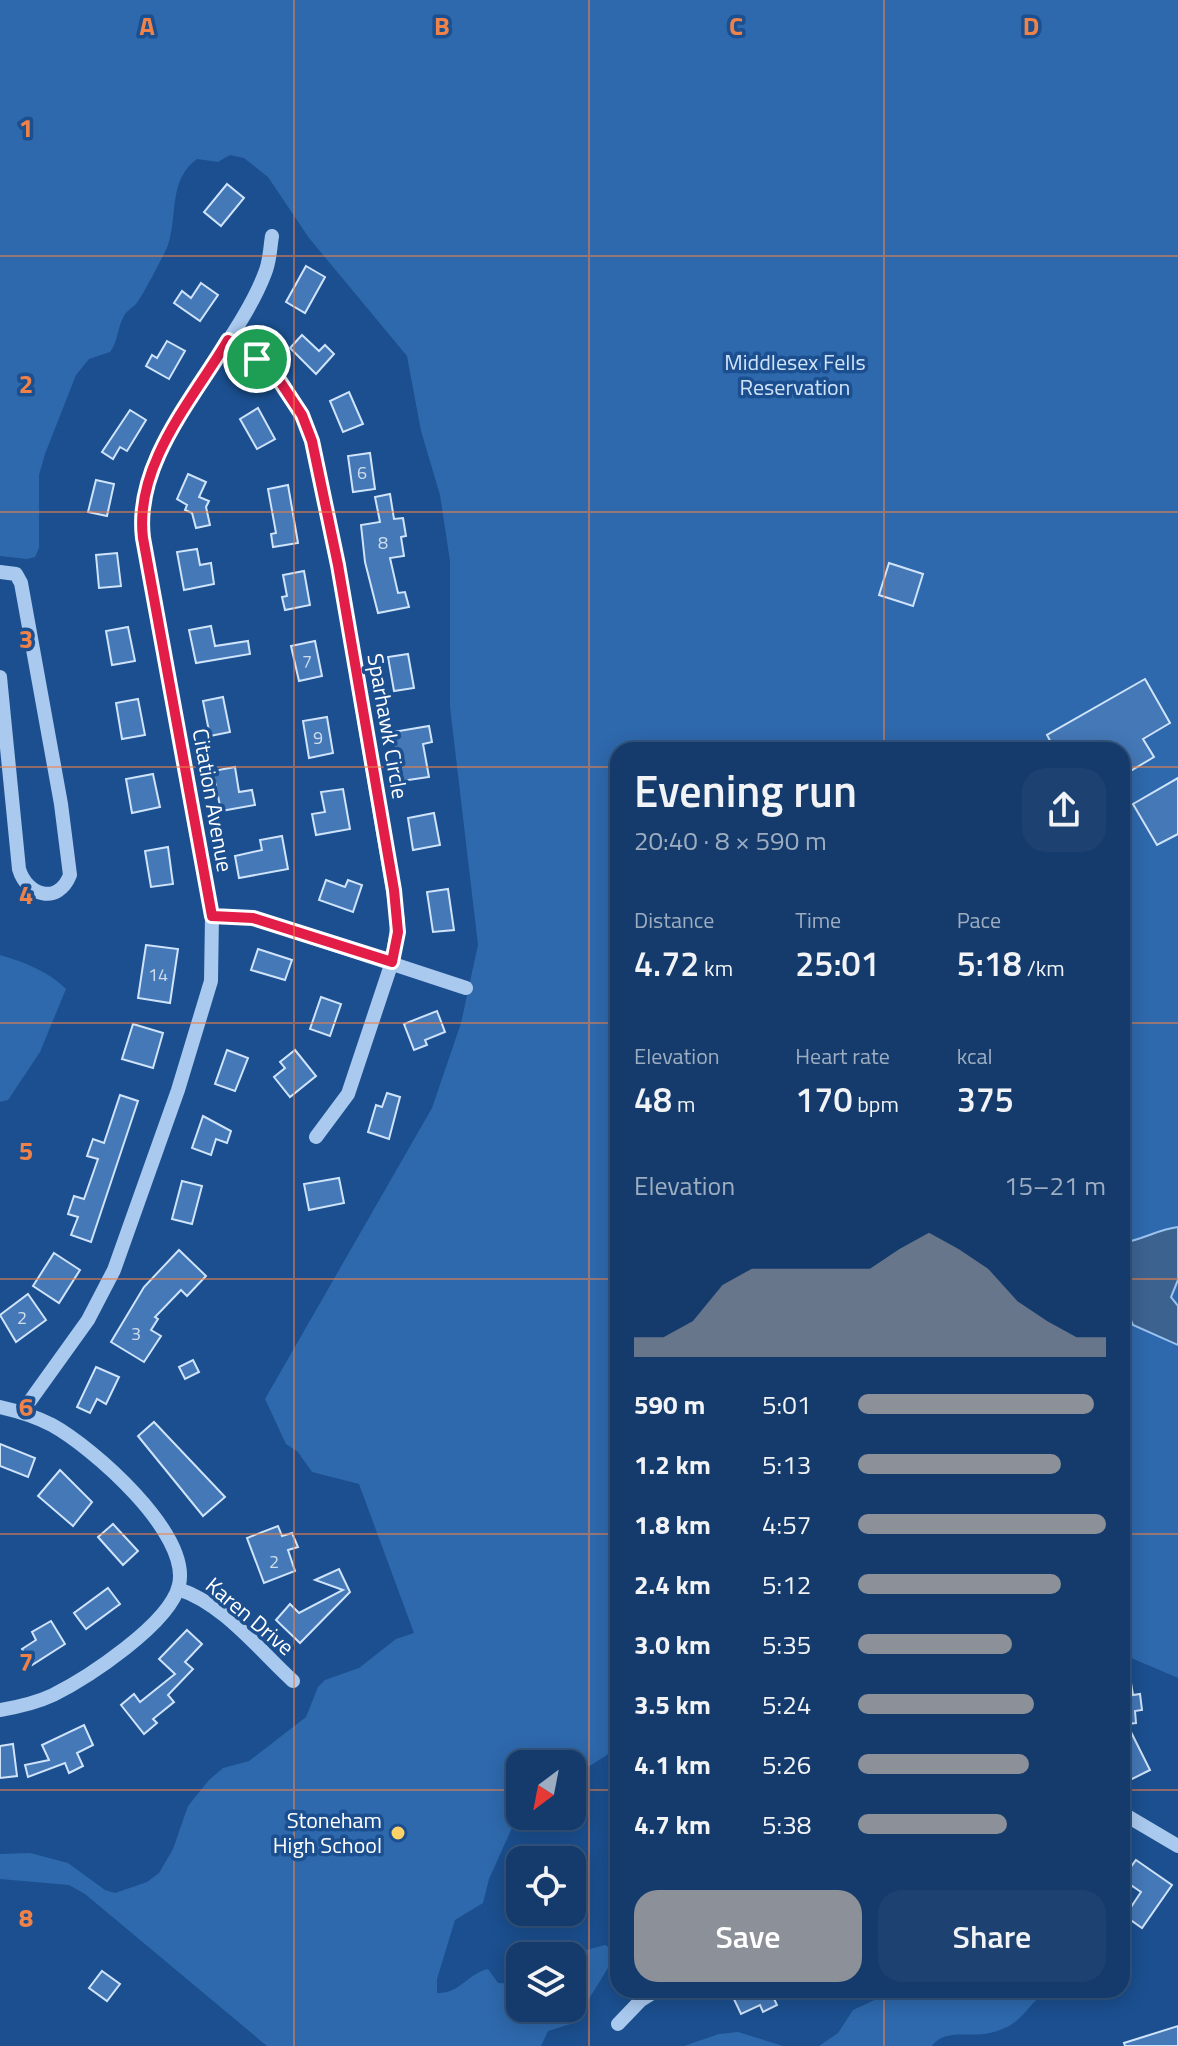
<!DOCTYPE html>
<meta charset="utf-8">
<style>
body{margin:0;font-family:"Titillium Web",sans-serif;background:#1d4271;color:#f1f3f6;height:100vh;display:flex;flex-direction:column;font-size:30px;white-space:nowrap}
*{box-sizing:border-box;margin:0}
p{font-size:26px;color:#9dadc1}
.icon{flex:none;width:44px;height:44px;fill:none;stroke:currentColor;stroke-width:2;stroke-linecap:round;stroke-linejoin:round}
.map{position:relative;flex:1;overflow:hidden}
.details{position:absolute;left:610px;top:742px;width:520px;height:1256px;display:flex;flex-direction:column;background:#143b6b;border-radius:24px;box-shadow:0 4px 20px #0003,0 0 0 2px #33557e}
.details>*{flex:none}
.needle{width:52px;rotate:212deg}
.tools{position:absolute;left:506px;top:1750px;display:grid;gap:16px}
.tools a{display:grid;place-items:center;width:80px;height:80px;border-radius:16px;background:#143b6b;box-shadow:0 4px 20px #0003,0 0 0 2px #33557e;font-size:40px}
.pin{position:absolute;display:grid;place-items:center;width:68px;height:68px;color:#fff;margin:-34px;border:4px solid #fff;border-radius:50%;box-shadow:0 2px 8px #0007}
.round{display:grid;place-items:center;flex:none;width:84px;height:84px;border-radius:24px;background:#1d4271}
.overview{display:flex;align-items:center;justify-content:space-between;height:136px;padding:0 24px}
h1{font-size:44px;font-weight:600;line-height:60px}
.figures{display:grid;grid-template-columns:repeat(3,1fr);gap:12px;height:136px;padding:8px 24px}
.figures div{display:grid;align-content:center}
.figures b{font-size:34px;font-weight:600}
.figures small{font-size:22px;font-weight:400}
.figures p{font-size:22px}
.chart{height:224px;padding:16px 24px}
.chart p{display:flex;justify-content:space-between}
.chart svg{width:100%;height:144px;margin-top:8px;fill:#8c9099;opacity:.7}
.button{display:flex;gap:16px;margin-top:auto;padding:16px 24px}
.button a{flex:1;height:92px;border-radius:24px;background:#8c9099;color:#fff;font-size:32px;font-weight:600;line-height:92px;text-align:center}
.button a+a{background:#1d4271;color:#f1f3f6}
ul{padding:0 24px;list-style:none;font-size:26px}
li{display:grid;grid-template-columns:128px 96px 1fr;align-items:center;height:60px}
li i{height:20px;border-radius:10px;background:#8c9099}
.map>svg:first-child{display:block}
</style>
<div class="map">
<svg width="1178" height="2046" viewBox="0 0 1178 2046">
<rect width="100%" height="100%" fill="#1b4f8f"/>
<!-- green -->
<g fill="#2e69ad">
<path d="M 0,0 L 1178,0 L 1178,1678 L 1122,1654 L 1122,750 L 618,750 L 618,1741 L 607,1755 L 572,1777 L 572,1764 L 520,1764 L 520,1810 L 489,1879 L 483,1903 L 455,1920 L 437,1979 L 437,1993 C 460,1994 467,1974 488,1969 L 498,1983 L 520,1984 L 520,2008 L 572,2008 L 572,1956 L 563,1956 L 605,1945 L 610,1948 L 608,1968 L 574,2023 L 548,2031 L 541,2046 L 267,2046 L 85,1894 L 69,1885 L 0,1879 L 0,1854 L 30,1853 L 68,1863 L 105,1890 L 115,1893 L 147,1882 L 159,1873 L 173,1849 L 188,1806 L 209,1780 L 223,1768 L 249,1761 L 306,1717 L 318,1687 L 325,1680 L 359,1668 L 396,1639 L 414,1633 L 359,1484 L 312,1472 L 298,1452 L 286,1444 L 265,1399 L 432,1108 L 461,1023 L 478,945 L 450,707 L 450,561 L 440,495 L 421,431 L 407,356 L 309,238 L 268,177 L 244,158 L 230,155 L 218,162 L 197,159 C 168,180 178,215 168,245 C 165,253 141,299 136,304 C 131,309 126,311 123,318 C 117,329 118,342 110,352 L 89,359 L 76,375 L 45,454 L 39,475 L 39,548 L 35,557 L 27,559 L 0,556 Z"/>
<path d="M 0,955 C 24,962 48,971 66,989 L 40,1052 L 8,1100 L 0,1102 Z"/>
<path d="M 896,1990 L 1048,1990 C 1024,2007 1024,2025 990,2033 C 970,2038 945,2028 932,2046 L 819,2046 L 838,2033 L 853,2010 Z"/>
<polygon points="738,2032 783,2046 684,2046 719,2034"/>
</g>
<!-- water -->
<path fill="#3c6290" stroke="#9cc4f0" stroke-width="2" d="M 1178,1227 L 1178,1280 L 1171,1297 L 1178,1306 L 1178,1345 L 1133,1325 L 1122,1300 L 1122,1243 C 1142,1240 1159,1229 1178,1227 Z"/>
<!-- building -->
<g fill="#4478b7" stroke="#cfe3fa" stroke-width="2">
<polygon points="227,184 244,198 221,226 204,212"/>
<polygon points="306,266 325,277 305,313 286,302"/>
<polygon points="201,283 218,295 200,321 174,303 182,291 191,298"/>
<polygon points="302,335 319,351 325,345 334,354 316,374 290,348"/>
<polygon points="167,341 185,351 169,379 146,366 152,355 157,358"/>
<polygon points="349,392 363,424 343,432 330,401"/>
<polygon points="258,408 275,439 257,449 240,419"/>
<polygon points="130,410 146,420 127,451 120,447 113,459 102,452"/>
<polygon points="370,453 375,489 353,492 348,456"/>
<polygon points="188,474 206,482 199,497 209,501 206,507 210,525 196,528 192,513 185,510 187,505 177,499"/>
<polygon points="96,480 114,484 107,516 88,512"/>
<polygon points="288,485 298,543 273,547 271,534 276,533 268,489"/>
<polygon points="390,494 394,519 403,518 406,536 401,537 404,556 390,558 398,593 405,592 409,607 378,613 365,562 361,525 380,522 375,497"/>
<polygon points="197,549 200,565 211,563 214,584 184,590 177,552"/>
<polygon points="117,553 121,586 99,588 96,555"/>
<polygon points="889,563 923,574 913,606 879,595"/>
<polygon points="304,571 310,605 285,610 282,597 287,596 283,575"/>
<polygon points="211,626 215,646 248,641 250,654 196,663 189,630"/>
<polygon points="128,627 135,661 112,665 106,631"/>
<polygon points="315,641 322,676 299,681 291,646"/>
<polygon points="408,654 414,688 394,691 388,657"/>
<polygon points="1145,679 1170,723 1143,739 1154,757 1122,776 1122,750 1055,750 1047,735"/>
<polygon points="223,697 230,732 210,736 203,701"/>
<polygon points="138,699 145,735 122,739 116,703"/>
<polygon points="327,717 333,753 309,758 303,721"/>
<polygon points="429,726 432,742 423,744 429,777 401,781 393,732"/>
<polygon points="235,767 239,792 252,790 255,805 221,811 213,771"/>
<polygon points="153,774 160,807 132,813 126,779"/>
<polygon points="1178,778 1178,834 1157,845 1133,804"/>
<polygon points="343,789 350,829 316,835 312,814 325,812 321,792"/>
<polygon points="434,813 440,845 413,850 408,818"/>
<polygon points="282,836 288,869 239,878 235,856 262,850 260,840"/>
<polygon points="168,847 173,884 151,887 145,851"/>
<polygon points="326,880 345,887 348,880 362,885 353,912 319,900"/>
<polygon points="448,889 454,930 433,932 427,892"/>
<polygon points="146,945 178,949 170,1003 138,998"/>
<polygon points="258,949 292,960 285,980 251,970"/>
<polygon points="321,997 341,1004 330,1036 310,1029"/>
<polygon points="437,1011 445,1032 425,1040 427,1045 414,1050 404,1024"/>
<polygon points="133,1024 163,1033 153,1068 122,1059"/>
<polygon points="227,1050 248,1058 235,1091 215,1084"/>
<polygon points="295,1050 316,1076 290,1097 274,1077 285,1068 280,1062"/>
<polygon points="387,1093 400,1097 389,1139 368,1132 376,1105 382,1107"/>
<polygon points="120,1095 138,1101 91,1242 71,1235 78,1217 68,1214 74,1196 84,1199 98,1159 87,1156 93,1139 104,1143"/>
<polygon points="203,1116 231,1131 227,1143 216,1139 211,1155 192,1148"/>
<polygon points="339,1178 344,1203 309,1210 304,1184"/>
<polygon points="182,1181 202,1186 192,1224 172,1219"/>
<polygon points="179,1250 206,1276 187,1296 181,1290 155,1317 158,1319 151,1330 161,1336 144,1362 111,1342 144,1287"/>
<polygon points="54,1253 80,1270 59,1303 33,1286"/>
<polygon points="28,1294 46,1320 16,1342 0,1315"/>
<polygon points="193,1360 199,1372 185,1379 179,1367"/>
<polygon points="96,1367 119,1377 106,1404 97,1399 90,1413 77,1407"/>
<polygon points="154,1422 225,1497 203,1516 138,1436"/>
<polygon points="0,1444 35,1458 28,1477 0,1466"/>
<polygon points="60,1470 92,1502 73,1526 38,1496"/>
<polygon points="113,1524 138,1551 123,1565 98,1537"/>
<polygon points="278,1526 282,1536 292,1533 298,1547 288,1550 295,1571 264,1583 247,1538"/>
<polygon points="339,1569 350,1592 300,1643 276,1620 290,1604 299,1613 343,1590 315,1580"/>
<polygon points="108,1588 120,1604 86,1629 74,1613"/>
<polygon points="51,1621 65,1644 32,1665 22,1649 36,1640 32,1632"/>
<polygon points="187,1630 202,1644 185,1662 193,1669 168,1695 174,1702 153,1719 157,1723 144,1734 121,1705 134,1694 140,1702 175,1674 159,1659"/>
<polygon points="1130,1677 1133,1695 1140,1694 1142,1710 1135,1711 1136,1723 1127,1724 1150,1770 1128,1781 1122,1768 1122,1678"/>
<polygon points="84,1725 93,1745 77,1753 83,1766 69,1773 65,1763 28,1777 25,1765 49,1760 42,1745"/>
<polygon points="13,1744 17,1776 0,1778 0,1746"/>
<polygon points="1136,1860 1172,1885 1142,1928 1125,1916 1141,1892 1122,1879"/>
<polygon points="102,1971 120,1984 107,2001 89,1988"/>
<polygon points="742,1990 770,1990 777,2005 763,2012 760,2005 741,2014 732,1995"/>
<polygon points="1178,2026 1178,2046 1125,2046 1124,2043"/>
</g>
<g fill="none" stroke-linecap="round" stroke-linejoin="round">
<!-- minor -->
<g stroke="#a9c9ee" stroke-width="14">
<polyline points="228,340 277,377 302,415 312,441 338,565 398,921 392,962 348,1094 316,1137"/>
<path d="M 0,572 L 16,574 L 21,583 L 61,804 L 70,875 C 58,905 27,896 19,869 L 0,677"/>
<polyline points="212,916 253,918 466,988"/>
<path d="M 0,1407 C 18,1411 35,1416 52,1425 C 92,1447 191,1533 179,1585 C 170,1624 87,1678 53,1695 C 36,1703 18,1707 0,1710"/>
<path d="M 22,1412 L 88,1320 L 114,1270 L 178,1090 L 211,981 L 212,916 L 143,538 C 131,448 234,355 265,273 C 270,261 270,248 272,236"/>
<path d="M 178,1589 C 223,1603 259,1650 293,1681"/>
<polyline points="1122,1813 1178,1846"/>
<polyline points="618,2024 641,2000 657,1990"/>
</g>
</g>
<g fill="none" stroke-linecap="round" stroke-linejoin="round">
<defs>
<path id="route" d="M 228,340 L 277,377 L 302,415 L 312,441 L 338,565 L 394,890 L 398,932 L 392,962 L 253,918 L 212,916 L 143,538 C 134,465 193,399 228,340 Z"/>
</defs>
<!-- route casing -->
<use href="#route" stroke="#fff" stroke-width="16"/>
<!-- route -->
<use href="#route" stroke="#e11d48" stroke-width="10"/>
</g>
<!-- grid -->
<path fill="none" stroke="#ee8249" stroke-width="2" stroke-opacity="0.55" d="M 294,0 L 294,2046M 589,0 L 589,2046M 884,0 L 884,750M 0,256 L 1178,256M 0,512 L 1178,512M 0,767 L 618,767M 1122,767 L 1178,767M 0,1023 L 618,1023M 1122,1023 L 1178,1023M 0,1279 L 618,1279M 1122,1279 L 1178,1279M 0,1534 L 618,1534M 1122,1534 L 1178,1534M 0,1790 L 520,1790M 572,1790 L 618,1790M 1122,1790 L 1178,1790M 884,1990 L 884,2046"/>
<!-- markers -->
<circle fill="#ffd166" stroke="#1b4f8f" stroke-width="3" cx="398" cy="1833" r="8"/>
<g text-anchor="middle" dominant-baseline="central" stroke-width="7" stroke-linejoin="round" paint-order="stroke">
<!-- number labels -->
<g font-size="18" fill="#d0dded">
<text x="362" y="472">6</text>
<text x="383" y="542">8</text>
<text x="307" y="661">7</text>
<text x="318" y="737">9</text>
<text x="158" y="974">14</text>
<text x="22" y="1317">2</text>
<text x="136" y="1333">3</text>
<text x="274" y="1561">2</text>
</g>
<!-- park labels -->
<g font-size="22" fill="#cfe3fa" stroke="#1b4f8f">
<text x="795" y="362">Middlesex Fells<tspan x="795" dy="25">Reservation</tspan></text>
</g>
<!-- street labels -->
<g font-size="22" fill="#fff" stroke="#1b4f8f">
<text transform="translate(388 726) rotate(80)">Sparhawk Circle</text>
<text transform="translate(213 800) rotate(80)">Citation Avenue</text>
<text transform="translate(250 1616) rotate(40)">Karen Drive</text>
</g>
<!-- poi labels -->
<g font-size="22" fill="#fff" stroke="#1b4f8f" text-anchor="end">
<text x="382" y="1820">Stoneham<tspan x="382" dy="25">High School</tspan></text>
</g>
</g>
<g font-size="26" text-anchor="middle" font-weight="bold" fill="#ee8249" stroke="#1b4f8f" stroke-width="7" stroke-linejoin="round" paint-order="stroke">
<text x="147" y="35">A</text>
<text x="442" y="35">B</text>
<text x="736" y="35">C</text>
<text x="1031" y="35">D</text>
<text x="26" y="137">1</text>
<text x="26" y="393">2</text>
<text x="26" y="648">3</text>
<text x="26" y="904">4</text>
<text x="26" y="1160">5</text>
<text x="26" y="1416">6</text>
<text x="26" y="1671">7</text>
<text x="26" y="1927">8</text>
</g>
</svg>
<div class="tools">
<a><svg class="needle" viewBox="-14 -14 28 28"><path d="M0-13l5 13h-10z" fill="#e53935"/><path d="M0 13l5-13h-10z" fill="#9dadc1"/></svg></a>
<a><svg class="icon" aria-label="locate" viewBox="0 0 24 24"><circle cx="12" cy="12" r="6"/><path d="M12 2v4M12 18v4M2 12h4M18 12h4"/></svg></a>
<a><svg class="icon" aria-label="layers" viewBox="0 0 24 24"><path d="M12 4l9 5-9 5-9-5zM3 14l9 5 9-5"/></svg></a>
</div>
<div class="pin" style="left:257px;top:359px;background:#1e9e55"><svg class="icon" aria-label="arrive" viewBox="0 0 24 24"><path d="M6 21V4h12l-3 4 3 4H6"/></svg></div>
<section class="details">
<div class="overview"><div><h1>Evening run</h1><p>20:40 · 8 × 590 m</p></div><a class="round"><svg class="icon" aria-label="share" viewBox="0 0 24 24"><path d="M12 15V3M7 8l5-5 5 5M5 13v7h14v-7"/></svg></a></div>
<div class="figures">
<div><p>Distance</p><b>4.72<small> km</small></b></div>
<div><p>Time</p><b>25:01</b></div>
<div><p>Pace</p><b>5:18<small> /km</small></b></div>
</div>
<div class="figures">
<div><p>Elevation</p><b>48<small> m</small></b></div>
<div><p>Heart rate</p><b>170<small> bpm</small></b></div>
<div><p>kcal</p><b>375</b></div>
</div>
<div class="chart"><p><span>Elevation</span>15–21 m</p>
<svg viewBox="0 0 160 44" preserveAspectRatio="none"><path d="M0 44V38L10 38L20 33L30 22L40 17L50 17L60 17L70 17L80 17L90 11L100 6L110 11L120 17L130 27L140 33L150 38L160 38V44z"/></svg>
</div>
<ul>
<li><b>590 m</b>5:01<i style="width:95%"></i></li>
<li><b>1.2 km</b>5:13<i style="width:82%"></i></li>
<li><b>1.8 km</b>4:57<i style="width:100%"></i></li>
<li><b>2.4 km</b>5:12<i style="width:82%"></i></li>
<li><b>3.0 km</b>5:35<i style="width:62%"></i></li>
<li><b>3.5 km</b>5:24<i style="width:71%"></i></li>
<li><b>4.1 km</b>5:26<i style="width:69%"></i></li>
<li><b>4.7 km</b>5:38<i style="width:60%"></i></li>
</ul>
<div class="button"><a>Save</a><a>Share</a></div>
</section>
</div>
